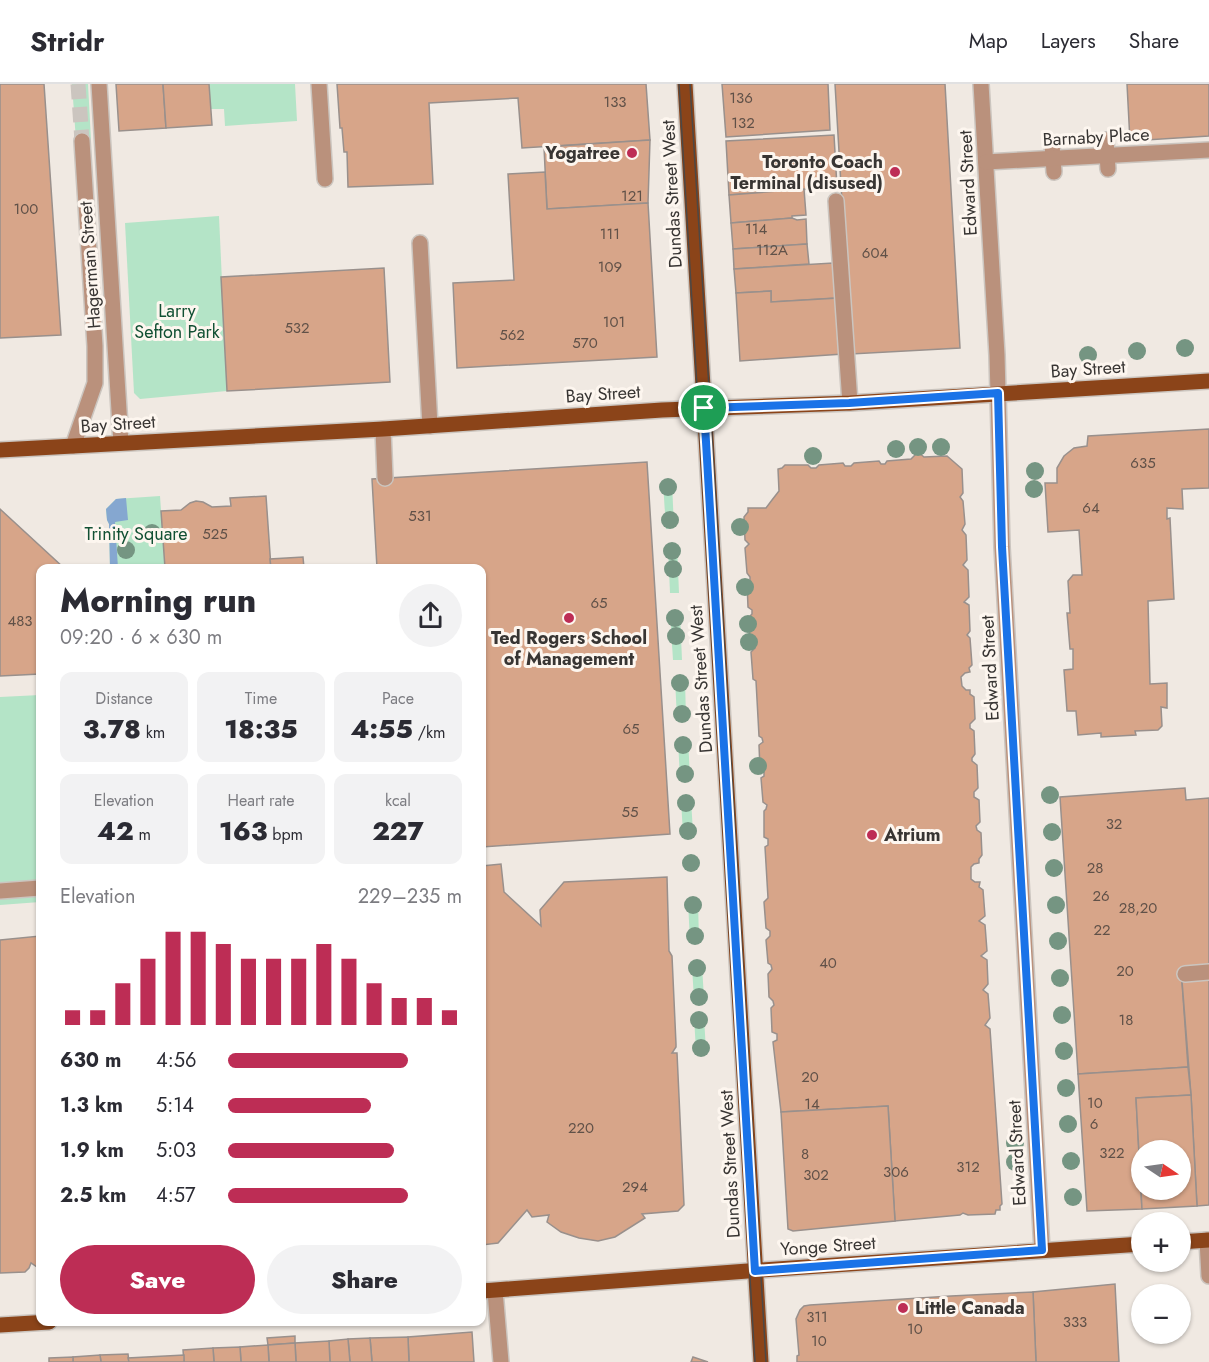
<!DOCTYPE html>
<meta charset="utf-8">
<style>
body{margin:0;font-family:Jost,sans-serif;background:#f2f2f3;color:#2b2b33;height:100vh;display:flex;flex-direction:column;font-size:22px;white-space:nowrap}
*{box-sizing:border-box;margin:0}
p{font-size:20px;color:#7c7c81}
.icon{flex:none;width:33px;height:33px;fill:none;stroke:currentColor;stroke-width:2;stroke-linecap:round;stroke-linejoin:round}
.map{position:relative;flex:1;overflow:hidden}
.sheet{position:absolute;left:36px;top:480px;width:450px;height:762px;display:flex;flex-direction:column;background:#fff;border-radius:12px;box-shadow:0 2px 4px #0004}
.sheet>*{flex:none}
.needle{width:39px;rotate:103deg}
.tools{position:absolute;left:1131px;top:1056px;display:grid;gap:12px}
.tools a{display:grid;place-items:center;width:60px;height:60px;border-radius:50%;background:#fff;box-shadow:0 2px 4px #0004;font-size:30px}
.pin{position:absolute;display:grid;place-items:center;width:51px;height:51px;color:#fff;margin:-26px;border:3px solid #fff;border-radius:50%;box-shadow:0 2px 6px #0007}
.round{display:grid;place-items:center;flex:none;width:63px;height:63px;border-radius:32px;background:#f2f2f3}
.overview{display:flex;align-items:center;justify-content:space-between;height:102px;padding:0 24px}
h1{font-size:33px;font-weight:800;line-height:45px}
.stats{display:grid;grid-template-columns:repeat(3,1fr);gap:9px;height:102px;padding:6px 24px}
.stats div{display:grid;align-content:center;border-radius:12px;background:#f2f2f3;text-align:center}
.stats b{font-size:26px;font-weight:800}
.stats small{font-size:16px;font-weight:400}
.stats p{font-size:16px}
.chart{height:168px;padding:12px 24px}
.chart p{display:flex;justify-content:space-between}
.chart svg{width:100%;height:108px;margin-top:6px;stroke:#bd2d55;stroke-width:6}
.action{display:flex;gap:12px;margin-top:auto;padding:12px 24px}
.action a{flex:1;height:69px;border-radius:36px;background:#bd2d55;color:#fff;font-size:24px;font-weight:800;line-height:69px;text-align:center}
.action a+a{background:#f2f2f3;color:#2b2b33}
ul{padding:0 24px;list-style:none;font-size:20px}
li{display:grid;grid-template-columns:96px 72px 1fr;align-items:center;height:45px}
li i{height:15px;border-radius:8px;background:#bd2d55}
header{display:flex;align-items:center;gap:36px;box-sizing:border-box;height:84px;padding:0 30px;background:#fff;border-bottom:2px solid #e1e1e2}
header strong{font-size:28px}
nav{display:flex;gap:33px;margin-inline-start:auto;font-size:21px}
.map>svg:first-child{display:block}
</style>
<header>
<strong>Stridr</strong>
<nav><a>Map</a><a>Layers</a><a>Share</a></nav>
</header>
<div class="map">
<svg width="1209" height="1278" viewBox="0 0 1209 1278">
<rect width="100%" height="100%" fill="#f0e9e2"/>
<!-- green -->
<g fill="#b4e4c7">
<polygon points="72,0 88,0 91,56 76,57"/>
<polygon points="209,0 295,0 297,37 225,42 224,25 211,25"/>
<polygon points="219,132 227,307 140,315 134,309 125,139"/>
<polygon points="663,398 672,398 674,444 666,445"/>
<polygon points="160,412 165,484 110,484 109,440 107,436 106,425 116,415"/>
<polygon points="677,462 679,509 670,509 668,463"/>
<polygon points="680,529 682,576 673,576 670,530"/>
<polygon points="675,595 685,595 686,635 677,635"/>
<polygon points="40,611 40,818 0,821 0,613"/>
<polygon points="688,655 690,694 680,695 678,656"/>
<polygon points="691,715 693,749 683,750 681,716"/>
<polygon points="688,817 698,817 699,857 690,858"/>
<polygon points="702,881 704,915 694,916 692,882"/>
<polygon points="694,933 704,933 706,967 696,967"/>
</g>
<!-- water -->
<polygon fill="#85a7d0" points="126,414 128,436 115,438 118,484 110,484 109,440 107,436 106,425 116,415"/>
<!-- building -->
<g fill="#d7a589" stroke="#99908c" stroke-width="1.5" fill-rule="evenodd">
<polygon points="0,0 44,0 61,251 0,254"/>
<polygon points="116,0 163,0 166,44 119,47"/>
<polygon points="163,0 209,0 212,41 166,44"/>
<polygon points="337,0 646,0 650,56 522,64 518,14 429,19 433,100 348,103 347,68 344,68 342,44 340,44"/>
<polygon points="722,0 828,0 830,46 726,53"/>
<polygon points="835,0 945,0 960,264 851,270"/>
<polygon points="1127,0 1209,0 1209,52 1130,57"/>
<polygon points="834,51 837,103 729,111 726,57"/>
<polygon points="650,56 648,119 547,125 544,63"/>
<polygon points="545,88 547,125 648,119 657,273 457,284 453,199 514,196 508,90"/>
<polygon points="804,105 806,131 792,132 792,134 731,139 729,111"/>
<polygon points="792,134 797,136 806,135 807,160 733,165 731,139"/>
<polygon points="807,160 809,180 734,185 733,165"/>
<polygon points="833,179 836,214 771,218 771,207 736,209 734,185"/>
<polygon points="384,184 390,298 227,307 221,193"/>
<polygon points="771,207 771,218 839,214 843,270 740,277 736,209"/>
<polygon points="1209,345 1209,404 1182,405 1183,425 1167,424 1167,435 1170,434 1174,515 1148,517 1150,600 1167,599 1167,624 1161,623 1162,642 1158,646 1135,647 1136,651 1101,653 1101,649 1078,651 1076,627 1067,627 1064,586 1073,585 1073,565 1070,565 1067,529 1070,529 1068,497 1073,491 1082,491 1079,446 1048,448 1045,399 1057,399 1057,384 1064,372 1074,364 1087,362 1088,352"/>
<polygon points="918,368 924,373 947,372 962,385 963,409 960,413 963,417 965,440 962,446 966,451 967,476 963,481 968,486 969,513 964,518 969,521 970,547 967,551 970,554 972,581 969,584 970,588 965,589 961,593 962,602 966,606 970,606 970,610 974,613 975,635 970,640 970,644 974,647 975,670 972,674 972,677 977,681 978,704 974,708 974,713 979,716 980,738 976,742 977,746 981,749 982,771 979,775 979,779 974,780 971,783 971,795 975,798 980,798 979,803 983,806 985,832 979,837 985,841 987,867 981,872 987,876 988,900 983,906 988,910 990,934 985,941 990,945 1002,1120 1000,1122 1000,1126 996,1126 995,1130 968,1131 963,1129 960,1131 895,1137 888,1022 781,1028 773,958 777,956 777,950 772,948 771,924 774,921 773,917 769,913 768,890 772,885 771,881 768,879 766,856 770,852 770,847 766,844 764,818 768,814 765,763 768,761 768,755 764,753 764,727 766,725 767,721 763,718 761,694 764,692 764,688 760,685 759,661 763,658 762,654 759,652 756,597 753,595 751,568 755,564 755,560 750,557 749,533 752,530 752,526 748,523 747,499 750,497 750,493 747,489 745,464 749,460 745,456 744,433 748,428 748,424 766,424 772,416 779,407 778,385 782,384 785,381 808,381 811,384 816,384 819,381 843,379 845,382 851,382 854,379 879,377 881,380 885,380 887,377 911,375"/>
<polygon points="647,378 670,750 482,763 482,484 377,484 372,395"/>
<polygon points="266,412 271,484 165,484 161,427 181,426 190,419 196,417 203,418 212,423 231,422 230,414"/>
<polygon points="0,425 64,484 40,484 40,590 0,592"/>
<polygon points="303,473 304,484 271,484 270,475"/>
<polygon points="1185,704 1186,716 1209,714 1209,882 1181,884 1188,983 1078,990 1060,713"/>
<polygon points="501,780 504,808 541,842 540,826 564,798 667,793 669,867 672,872 676,960 676,963 672,969 677,969 684,1121 678,1127 642,1130 645,1134 615,1153 598,1157 579,1154 561,1148 547,1138 549,1131 532,1133 527,1126 498,1159 482,1161 482,782"/>
<polygon points="40,852 40,1185 31,1179 29,1184 25,1188 0,1189 0,856"/>
<polygon points="1209,895 1209,1121 1197,1122 1191,1011 1182,897"/>
<polygon points="1188,983 1191,1011 1136,1014 1142,1125 1087,1127 1078,990"/>
<path d="M 1191,1011 L 1197,1122 L 1142,1125 L 1136,1014 ZM 1142,1066 L 1180,1066 L 1180,1106 L 1142,1106 Z"/>
<polygon points="888,1022 895,1137 793,1147 788,1145 781,1028"/>
<polygon points="1115,1200 1119,1278 1036,1278 1033,1208"/>
<polygon points="1033,1208 1036,1278 797,1278 797,1272 799,1271 796,1235 800,1226 804,1222 810,1221 951,1212"/>
<polygon points="472,1248 474,1278 409,1278 408,1253"/>
<polygon points="295,1252 295,1259 268,1261 267,1254"/>
<polygon points="408,1253 409,1278 372,1278 370,1254"/>
<polygon points="370,1254 372,1278 350,1278 348,1255"/>
<polygon points="348,1255 350,1278 330,1278 329,1257"/>
<polygon points="329,1257 330,1278 296,1278 295,1259"/>
<polygon points="295,1259 296,1278 269,1278 268,1261"/>
<polygon points="268,1261 269,1278 241,1278 240,1263"/>
<polygon points="240,1263 241,1278 214,1278 213,1264"/>
<polygon points="213,1264 214,1278 184,1278 183,1266"/>
<polygon points="128,1270 129,1278 101,1278 100,1271"/>
<polygon points="100,1271 101,1278 73,1278 73,1273"/>
<polygon points="184,1271 184,1278 129,1278 128,1274"/>
<polygon points="73,1273 73,1278 49,1278 49,1274"/>
<polygon points="693,1273 708,1278 691,1278"/>
</g>
<g fill="none" stroke-linecap="round" stroke-linejoin="round">
<!-- minor-tunnel -->
<polyline stroke="#cbc5bf" stroke-width="15" stroke-dasharray="15 8" stroke-linecap="butt" points="78,0 82,57"/>
<defs>
<g id="minor">
<polyline points="99,0 121,359"/>
<polyline points="319,0 325,95"/>
<polyline points="981,0 997,271 1002,463 1042,1166"/>
<polyline points="1106,56 1108,85"/>
<polyline points="1052,60 1054,88"/>
<polyline points="986,78 1209,66"/>
<polyline points="836,117 850,319"/>
<polyline points="420,159 430,342"/>
<polyline points="383,345 385,394"/>
<polyline points="73,362 95,299 95,262 82,57"/>
<polyline points="0,807 40,804"/>
<polyline points="1185,890 1209,888"/>
<polyline points="1207,1156 1209,1192"/>
<polyline points="495,1207 501,1278"/>
</g>
<g id="major">
<polyline points="685,0 761,1278"/>
<polyline points="0,366 383,345 662,326 850,319 1209,297"/>
<polyline points="1180,1158 1209,1156"/>
<polyline points="482,1207 761,1186 1142,1160"/>
<polyline points="0,1241 49,1238"/>
</g>
</defs>
<!-- minor casing -->
<use href="#minor" stroke="#cbc5bf" stroke-width="18"/>
<!-- major casing -->
<use href="#major" stroke="#cbc5bf" stroke-width="18"/>
<!-- minor -->
<use href="#minor" stroke="#ba917c" stroke-width="15"/>
<!-- major -->
<use href="#major" stroke="#8b4419" stroke-width="15"/>
<!-- tram -->
<g stroke="#4c4846" stroke-width="1.5">
<polyline points="679,0 755,1278"/>
<polyline points="690,0 713,367 766,1278"/>
</g>
</g>
<!-- trees -->
<g fill="#759582">
<circle cx="1185" cy="264" r="9"/>
<circle cx="1137" cy="267" r="9"/>
<circle cx="1088" cy="271" r="9"/>
<circle cx="918" cy="363" r="9"/>
<circle cx="941" cy="363" r="9"/>
<circle cx="896" cy="365" r="9"/>
<circle cx="813" cy="372" r="9"/>
<circle cx="1035" cy="387" r="9"/>
<circle cx="668" cy="403" r="9"/>
<circle cx="1034" cy="405" r="9"/>
<circle cx="670" cy="436" r="9"/>
<circle cx="740" cy="443" r="9"/>
<circle cx="152" cy="449" r="9"/>
<circle cx="126" cy="466" r="9"/>
<circle cx="672" cy="467" r="9"/>
<circle cx="673" cy="485" r="9"/>
<circle cx="745" cy="503" r="9"/>
<circle cx="675" cy="534" r="9"/>
<circle cx="748" cy="540" r="9"/>
<circle cx="676" cy="552" r="9"/>
<circle cx="749" cy="558" r="9"/>
<circle cx="680" cy="599" r="9"/>
<circle cx="682" cy="630" r="9"/>
<circle cx="683" cy="661" r="9"/>
<circle cx="758" cy="682" r="9"/>
<circle cx="685" cy="690" r="9"/>
<circle cx="1050" cy="711" r="9"/>
<circle cx="686" cy="719" r="9"/>
<circle cx="688" cy="747" r="9"/>
<circle cx="1052" cy="748" r="9"/>
<circle cx="691" cy="779" r="9"/>
<circle cx="1054" cy="784" r="9"/>
<circle cx="693" cy="821" r="9"/>
<circle cx="1056" cy="821" r="9"/>
<circle cx="695" cy="852" r="9"/>
<circle cx="1058" cy="857" r="9"/>
<circle cx="697" cy="884" r="9"/>
<circle cx="1060" cy="894" r="9"/>
<circle cx="699" cy="913" r="9"/>
<circle cx="1062" cy="931" r="9"/>
<circle cx="699" cy="936" r="9"/>
<circle cx="701" cy="964" r="9"/>
<circle cx="1064" cy="967" r="9"/>
<circle cx="1066" cy="1004" r="9"/>
<circle cx="1068" cy="1040" r="9"/>
<circle cx="1015" cy="1059" r="9"/>
<circle cx="1071" cy="1077" r="9"/>
<circle cx="1015" cy="1078" r="9"/>
<circle cx="1073" cy="1113" r="9"/>
</g>
<g fill="none" stroke-linecap="round" stroke-linejoin="round">
<defs>
<polygon id="route" points="998,309 1002,463 1042,1166 755,1187 704,324 849,319"/>
</defs>
<!-- route casing -->
<use href="#route" stroke="#fff" stroke-width="12"/>
<!-- route -->
<use href="#route" stroke="#1a73e8" stroke-width="8"/>
</g>
<!-- markers -->
<g fill="#bd2d55" stroke="#fdf6ef" stroke-width="2">
<circle cx="632" cy="69" r="6"/>
<circle cx="895" cy="88" r="6"/>
<circle cx="569" cy="534" r="6"/>
<circle cx="872" cy="751" r="6"/>
<circle cx="903" cy="1224" r="6"/>
</g>
<g text-anchor="middle" dominant-baseline="central" stroke-width="6" stroke-linejoin="round" paint-order="stroke">
<!-- number labels -->
<g font-size="15" fill="#605148">
<text x="741" y="14">136</text>
<text x="615" y="18">133</text>
<text x="743" y="39">132</text>
<text x="632" y="112">121</text>
<text x="26" y="125">100</text>
<text x="756" y="145">114</text>
<text x="610" y="150">111</text>
<text x="772" y="166">112A</text>
<text x="875" y="169">604</text>
<text x="610" y="183">109</text>
<text x="614" y="238">101</text>
<text x="297" y="244">532</text>
<text x="512" y="251">562</text>
<text x="585" y="259">570</text>
<text x="1143" y="379">635</text>
<text x="1091" y="424">64</text>
<text x="420" y="432">531</text>
<text x="215" y="450">525</text>
<text x="599" y="519">65</text>
<text x="20" y="537">483</text>
<text x="631" y="645">65</text>
<text x="630" y="728">55</text>
<text x="1114" y="740">32</text>
<text x="1095" y="784">28</text>
<text x="1101" y="812">26</text>
<text x="1138" y="824">28,20</text>
<text x="1102" y="846">22</text>
<text x="828" y="879">40</text>
<text x="1125" y="887">20</text>
<text x="1126" y="936">18</text>
<text x="810" y="993">20</text>
<text x="1095" y="1019">10</text>
<text x="812" y="1020">14</text>
<text x="1094" y="1040">6</text>
<text x="581" y="1044">220</text>
<text x="1112" y="1069">322</text>
<text x="805" y="1070">8</text>
<text x="968" y="1083">312</text>
<text x="896" y="1088">306</text>
<text x="816" y="1091">302</text>
<text x="635" y="1103">294</text>
<text x="817" y="1233">311</text>
<text x="1075" y="1238">333</text>
<text x="915" y="1245">10</text>
<text x="819" y="1257">10</text>
</g>
<!-- street labels -->
<g font-size="18" fill="#383533" stroke="#fdf6ef">
<text transform="translate(1096 53) rotate(-3)">Barnaby Place</text>
<text transform="translate(968 99) rotate(-93)">Edward Street</text>
<text transform="translate(672 110) rotate(-93)">Dundas Street West</text>
<text transform="translate(90 181) rotate(-94)">Hagerman Street</text>
<text transform="translate(1088 285) rotate(-4)">Bay Street</text>
<text transform="translate(603 310) rotate(-4)">Bay Street</text>
<text transform="translate(118 340) rotate(-4)">Bay Street</text>
<text transform="translate(990 584) rotate(-93)">Edward Street</text>
<text transform="translate(701 595) rotate(-94)">Dundas Street West</text>
<text transform="translate(1017 1069) rotate(-93)">Edward Street</text>
<text transform="translate(730 1080) rotate(-93)">Dundas Street West</text>
<text transform="translate(828 1162) rotate(-4)">Yonge Street</text>
</g>
<!-- poi labels -->
<g font-size="18" font-weight="bold" fill="#383533" stroke="#fdf6ef" text-anchor="end">
<text x="620" y="69">Yogatree</text>
<text x="883" y="78">Toronto Coach<tspan x="883" dy="21">Terminal (disused)</tspan></text>
<text x="569" y="554" text-anchor="middle">Ted Rogers School<tspan x="569" dy="21">of Management</tspan></text>
<text x="884" y="751" text-anchor="start">Atrium</text>
<text x="915" y="1224" text-anchor="start">Little Canada</text>
</g>
<!-- park labels -->
<g font-size="18" fill="#115033" stroke="#fdf6ef">
<text x="177" y="227">Larry<tspan x="177" dy="21">Sefton Park</tspan></text>
<text x="136" y="450">Trinity Square</text>
</g>
</g>
</svg>
<div class="tools">
<a><svg class="needle" viewBox="-14 -14 28 28"><path d="M0-13l5 13h-10z" fill="#e53935"/><path d="M0 13l5-13h-10z" fill="#7c7c81"/></svg></a>
<a>+</a>
<a>−</a>
</div>
<div class="pin" style="left:704px;top:324px;background:#1e9e55"><svg class="icon" aria-label="arrive" viewBox="0 0 24 24"><path d="M6 21V4h12l-3 4 3 4H6"/></svg></div>
<section class="sheet">
<div class="overview"><div><h1>Morning run</h1><p>09:20 · 6 × 630 m</p></div><a class="round"><svg class="icon" aria-label="share" viewBox="0 0 24 24"><path d="M12 15V3M7 8l5-5 5 5M5 13v7h14v-7"/></svg></a></div>
<div class="stats">
<div><p>Distance</p><b>3.78<small> km</small></b></div>
<div><p>Time</p><b>18:35</b></div>
<div><p>Pace</p><b>4:55<small> /km</small></b></div>
</div>
<div class="stats">
<div><p>Elevation</p><b>42<small> m</small></b></div>
<div><p>Heart rate</p><b>163<small> bpm</small></b></div>
<div><p>kcal</p><b>227</b></div>
</div>
<div class="chart"><p><span>Elevation</span>229–235 m</p>
<svg viewBox="0 0 160 44" preserveAspectRatio="none"><path d="M5 44V38M15 44V38M25 44V27M35 44V17M45 44V6M55 44V6M65 44V11M75 44V17M85 44V17M95 44V17M105 44V11M115 44V17M125 44V27M135 44V33M145 44V33M155 44V38"/></svg>
</div>
<ul>
<li><b>630 m</b>4:56<i style="width:77%"></i></li>
<li><b>1.3 km</b>5:14<i style="width:61%"></i></li>
<li><b>1.9 km</b>5:03<i style="width:71%"></i></li>
<li><b>2.5 km</b>4:57<i style="width:77%"></i></li>
</ul>
<div class="action"><a>Save</a><a>Share</a></div>
</section>
</div>
